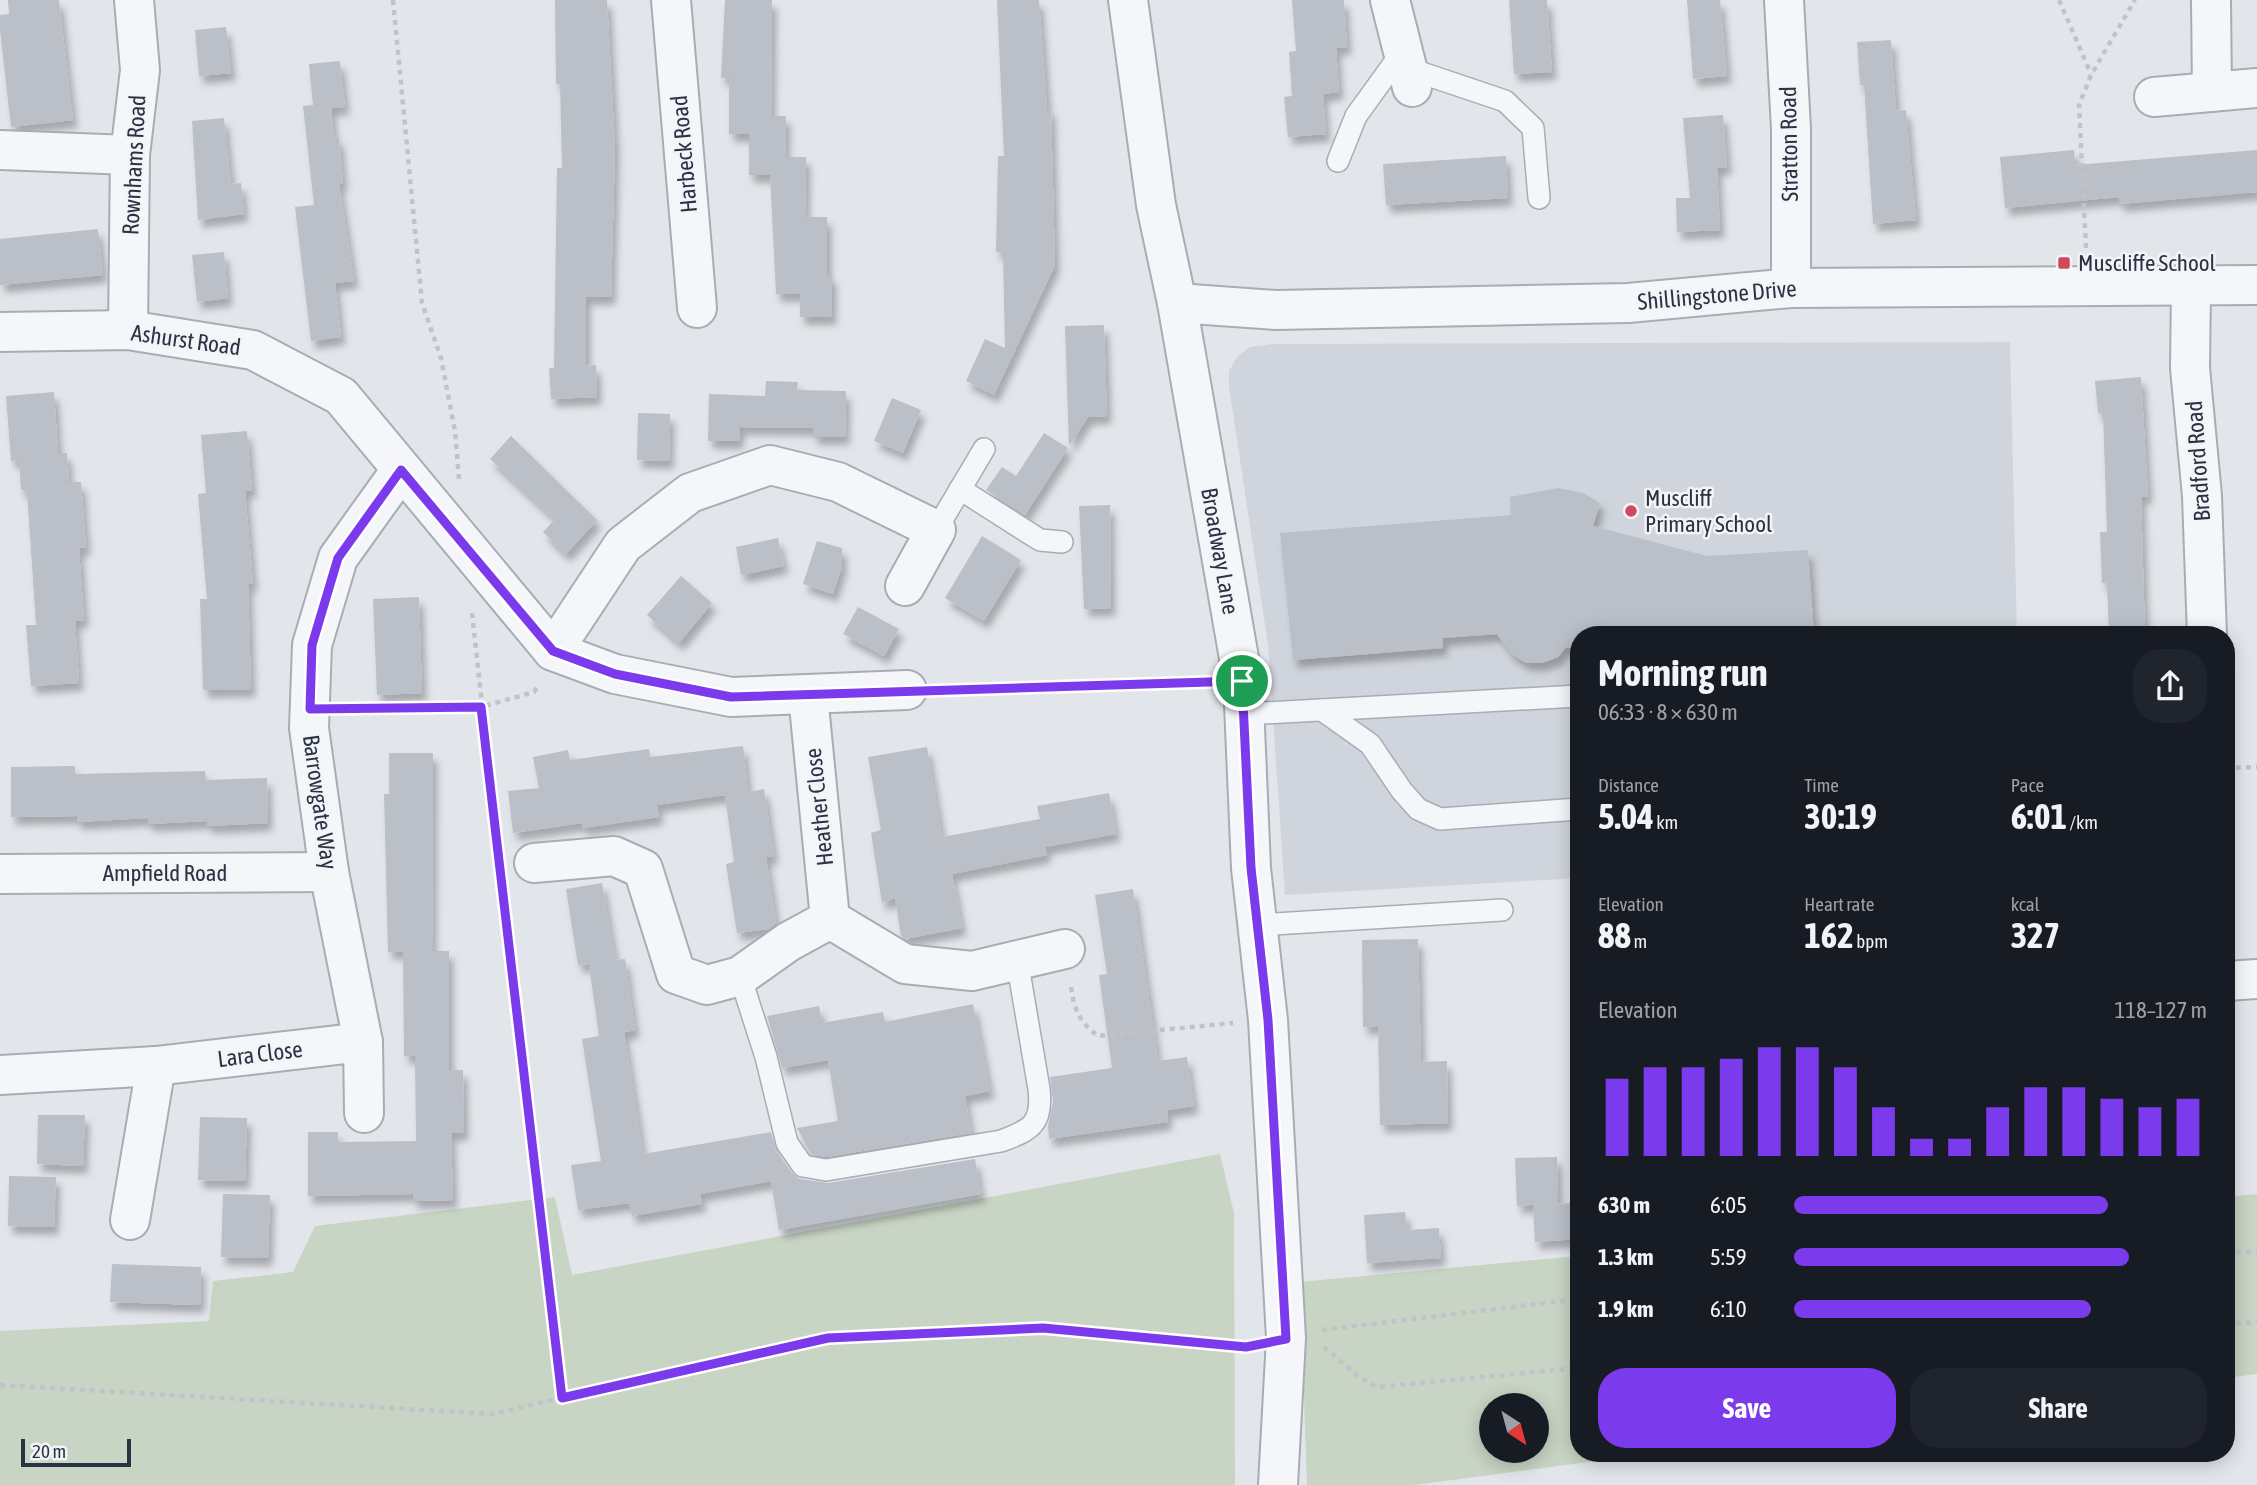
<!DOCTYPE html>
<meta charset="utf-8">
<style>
body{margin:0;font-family:"Asap Condensed",sans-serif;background:#20242c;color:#f1f3f6;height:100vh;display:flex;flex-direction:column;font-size:26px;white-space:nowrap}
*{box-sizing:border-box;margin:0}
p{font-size:23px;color:#9ea1a6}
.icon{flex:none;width:38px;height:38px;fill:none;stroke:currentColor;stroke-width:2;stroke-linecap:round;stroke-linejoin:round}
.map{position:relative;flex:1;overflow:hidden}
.details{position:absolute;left:1570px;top:626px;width:665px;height:836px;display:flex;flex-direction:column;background:#171b24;border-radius:28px;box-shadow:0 4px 18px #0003}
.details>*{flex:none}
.needle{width:46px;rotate:144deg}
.buttons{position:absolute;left:1479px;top:1393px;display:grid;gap:14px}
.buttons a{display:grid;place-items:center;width:70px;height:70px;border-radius:50%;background:#171b24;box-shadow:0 4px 18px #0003;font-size:35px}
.scale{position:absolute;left:21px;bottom:18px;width:110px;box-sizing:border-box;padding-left:7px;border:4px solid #2a3343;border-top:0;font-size:19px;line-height:24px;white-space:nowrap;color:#2a3343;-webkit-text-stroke:5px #f2f4f8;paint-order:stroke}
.pin{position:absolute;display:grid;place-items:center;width:60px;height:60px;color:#fff;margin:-30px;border:4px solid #fff;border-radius:50%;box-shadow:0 2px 7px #0007}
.round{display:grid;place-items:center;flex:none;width:74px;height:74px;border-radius:28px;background:#20242c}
.overview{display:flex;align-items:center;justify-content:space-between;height:119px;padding:0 28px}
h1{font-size:38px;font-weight:700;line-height:52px}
.stats{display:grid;grid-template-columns:repeat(3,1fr);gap:10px;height:119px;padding:7px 28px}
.stats div{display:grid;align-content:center}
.stats b{font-size:35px;font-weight:700}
.stats small{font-size:19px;font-weight:400}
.stats p{font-size:19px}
.chart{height:196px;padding:14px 28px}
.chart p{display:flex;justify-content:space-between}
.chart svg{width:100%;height:126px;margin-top:7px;stroke:#7c3aed;stroke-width:6}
.action{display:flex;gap:14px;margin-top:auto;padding:14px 28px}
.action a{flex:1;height:80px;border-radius:28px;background:#7c3aed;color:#fff;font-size:28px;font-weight:700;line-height:80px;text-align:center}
.action a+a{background:#20242c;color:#f1f3f6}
ul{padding:0 28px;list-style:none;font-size:23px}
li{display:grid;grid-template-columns:112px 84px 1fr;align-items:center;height:52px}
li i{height:18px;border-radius:9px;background:#7c3aed}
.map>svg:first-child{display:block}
</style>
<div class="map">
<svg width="2257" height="1485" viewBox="0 0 2257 1485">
<defs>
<filter id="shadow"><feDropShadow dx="4.5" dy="8" stdDeviation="3.5" flood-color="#0004"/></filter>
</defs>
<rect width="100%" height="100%" fill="#e2e6eb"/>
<!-- built -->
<polygon fill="#d0d5dd" points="2010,342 2017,635 1578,635 1578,878 1285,895 1268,645 1229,387 1229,371 1237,357 1250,347 1273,344"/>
<!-- green -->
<g fill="#c8d4c4" fill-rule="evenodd">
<polygon points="1220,1154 1234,1213 1235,1485 0,1485 0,1331 209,1321 213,1281 293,1272 315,1226 555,1197 572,1275"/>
<polygon points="2257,1194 2257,1374 2226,1378 2226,1197"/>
<path d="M 1578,1256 L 1578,1454 L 1649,1454 L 1415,1485 L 1307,1485 L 1300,1282 ZM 1491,1405 L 1536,1405 L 1536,1451 L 1491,1451 Z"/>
</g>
<!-- building -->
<g fill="#babfc8" filter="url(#shadow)">
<polygon points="8,0 59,0 73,120 11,127 0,30 0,15 9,14"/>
<polygon points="555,0 607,0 615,147 611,297 586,297 586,366 596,365 597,397 551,399 549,368 554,368 557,168 562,168 560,84 556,84"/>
<polygon points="725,0 772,0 771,116 786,116 785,157 806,157 805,217 827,217 827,275 832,275 832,317 800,317 800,294 776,294 770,175 749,175 749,134 729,134 729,78 721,78"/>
<polygon points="997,0 1039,0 1047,109 1051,109 1055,265 994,395 966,381 985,339 1005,348 1003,252 996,252 998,156 1004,156"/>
<polygon points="1292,0 1344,0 1347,47 1336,48 1339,92 1323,94 1326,134 1288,137 1284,97 1292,96 1289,52 1296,51"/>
<polygon points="1509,0 1547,0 1552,72 1514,74"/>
<polygon points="1687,0 1720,0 1727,76 1693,79"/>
<polygon points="226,27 231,73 199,76 195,30"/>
<polygon points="1891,40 1896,111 1906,110 1916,220 1873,224 1864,85 1860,85 1857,42"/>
<polygon points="340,61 345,107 331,108 334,138 339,137 343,183 339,184 354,281 335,283 341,337 311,341 295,207 314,205 303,106 313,105 309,64"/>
<polygon points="1723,115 1727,167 1717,168 1720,230 1677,232 1676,198 1690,198 1683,118"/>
<polygon points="224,118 231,184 241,183 244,214 198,220 192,121"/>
<polygon points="2074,150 2075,165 2257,150 2257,192 2119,204 2119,197 2005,208 2000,157"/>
<polygon points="1506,156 1508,198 1386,205 1383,164"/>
<polygon points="98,229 103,275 0,285 0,239"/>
<polygon points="224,252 228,298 197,302 192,255"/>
<polygon points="1104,325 1107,416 1088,417 1069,446 1065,326"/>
<polygon points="2141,377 2148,496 2141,497 2145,635 2109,635 2107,583 2102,583 2100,532 2107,532 2103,413 2098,413 2095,381"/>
<polygon points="766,381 798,382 797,390 846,391 845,437 813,437 813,428 740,427 739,441 708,441 709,394 765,396"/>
<polygon points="54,392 58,453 67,453 69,482 81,482 86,548 79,548 84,620 75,621 79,683 31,686 26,625 36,625 27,491 21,490 19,460 11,461 6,396"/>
<polygon points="892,398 921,410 903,453 874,441"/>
<polygon points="638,413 670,414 669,461 637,460"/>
<polygon points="247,431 252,490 245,491 253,584 248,584 251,689 203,690 200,599 207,599 198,494 206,493 201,435"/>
<polygon points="1044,433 1068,448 1025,515 986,490 1002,467 1016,476"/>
<polygon points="511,436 597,520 566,554 543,532 555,519 490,459"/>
<polygon points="1558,488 1583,493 1600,503 1593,526 1707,556 1808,550 1814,635 1578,635 1578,650 1566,647 1558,657 1542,663 1526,663 1512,654 1497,634 1443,638 1443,648 1293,660 1280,533 1511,515 1510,497"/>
<polygon points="1110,505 1111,608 1084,609 1079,506"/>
<polygon points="982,536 1021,560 984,621 945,598"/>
<polygon points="778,538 784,566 741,575 736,547"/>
<polygon points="817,541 842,548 842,567 833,594 803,584"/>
<polygon points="681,576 712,603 679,643 647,615"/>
<polygon points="419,597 422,693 377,695 373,599"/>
<polygon points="858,607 899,629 884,656 843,634"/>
<polygon points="743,746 748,792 764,789 774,857 766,857 776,923 769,929 737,933 726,864 734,862 725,795 732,794 657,805 659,817 583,828 582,823 513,833 508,791 539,788 533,757 568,750 570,760 649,749 650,757"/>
<polygon points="927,747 942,837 1040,819 1037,806 1109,793 1116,834 1045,847 1047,855 952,874 962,928 905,939 901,936 895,898 882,903 871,833 881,830 868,757"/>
<polygon points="389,753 433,753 432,951 449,951 449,1070 463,1070 464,1133 451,1133 453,1200 413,1201 413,1194 308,1196 308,1132 338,1132 338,1142 416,1141 415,1056 404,1056 403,951 388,952 384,794 389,794"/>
<polygon points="75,766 75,774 205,771 206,780 267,778 268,823 208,826 207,821 148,824 148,818 77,822 77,816 11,817 11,767"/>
<polygon points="602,883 615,960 625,959 635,1030 616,1034 624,1032 643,1154 771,1132 776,1151 792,1173 800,1179 828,1183 975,1159 981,1194 779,1230 771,1181 700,1194 702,1204 632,1216 629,1203 578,1210 571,1165 601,1161 582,1039 599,1036 589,965 600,963 578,965 566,889"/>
<polygon points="1133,889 1158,1061 1187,1057 1194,1106 1167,1110 1168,1122 1049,1139 1048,1125 1053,1102 1050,1077 1112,1068 1099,975 1107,974 1095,895"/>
<polygon points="1418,939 1421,1062 1447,1061 1448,1123 1380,1125 1378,1026 1363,1027 1362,940"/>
<polygon points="973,1004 990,1091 965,1096 971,1133 826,1157 811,1154 797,1128 838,1121 828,1060 782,1068 767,1016 819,1006 822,1023 883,1012 885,1022"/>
<polygon points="38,1115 85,1115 83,1166 37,1164"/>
<polygon points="200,1117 247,1118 245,1181 198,1180"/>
<polygon points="1557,1157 1558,1203 1517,1206 1515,1158"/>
<polygon points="9,1176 56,1177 54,1227 8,1226"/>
<polygon points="223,1194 270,1195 268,1258 221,1257"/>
<polygon points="1575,1203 1577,1239 1535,1242 1533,1205"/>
<polygon points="1405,1212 1407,1230 1439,1228 1441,1258 1367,1263 1364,1215"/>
<polygon points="112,1264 201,1267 200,1305 110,1302"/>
</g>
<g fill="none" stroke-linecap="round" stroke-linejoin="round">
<defs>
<g id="lane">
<polyline points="1407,68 1505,101 1533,128 1539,198"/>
<polyline points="1338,161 1356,116 1403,51"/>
<polyline points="960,489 1040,540 1062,542"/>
<polyline points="936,530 984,449"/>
<polyline points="1322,710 1370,744 1402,791 1418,809 1440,819 1578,809"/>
<polyline points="1245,714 1578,696"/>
<polyline points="1257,925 1502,910"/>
<path d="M 740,976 L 766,1057 L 787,1143 L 803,1166 L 826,1170 L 1001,1141 C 1031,1130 1043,1124 1039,1089 L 1017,960"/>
</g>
<g id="street">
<polyline points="671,0 697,308"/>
<polyline points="1128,0 1156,205 1177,303 1243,681 1251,868 1268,1020 1286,1338 1278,1485"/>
<polyline points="1390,0 1412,87"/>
<polyline points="1784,0 1791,129 1791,288"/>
<polyline points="2211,0 2212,92"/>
<polyline points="2154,97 2257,88"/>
<polyline points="0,150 130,155"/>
<polyline points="2191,287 2190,368 2202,496 2207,635"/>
<polyline points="1177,303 1276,310 1628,303 1791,288 2257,285"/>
<polyline points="128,330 130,155 140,70 134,0"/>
<polyline points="0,332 128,330 253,350 341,396 553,651 615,674 731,697 907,690"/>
<polyline points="553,651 623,545 690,493 770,465 838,482 936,530 905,586"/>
<polyline points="808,695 830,919"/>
<polyline points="534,863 614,856 643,869 676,974 707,985 740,976 788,942 830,919 905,964 972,971 1065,949"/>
<polyline points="0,874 329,872"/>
<polyline points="2226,981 2257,979"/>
<polyline points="0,1075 156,1066 363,1042"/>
<polyline points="364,1113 363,1042 329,872 309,728 312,645 338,558 401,470"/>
<polyline points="130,1220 156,1066"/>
</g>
</defs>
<!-- lane casing -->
<use href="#lane" stroke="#a7adb5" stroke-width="24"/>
<!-- street casing -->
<use href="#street" stroke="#a7adb5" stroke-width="42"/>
<!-- path -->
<g stroke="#c0c3ca" stroke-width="4.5" stroke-dasharray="5 5" stroke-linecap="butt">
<polyline points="393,0 422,303 441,358 455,431 459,479"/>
<polyline points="2059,0 2091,74"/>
<polyline points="2086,248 2079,105 2091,75 2135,0"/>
<polyline points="472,613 498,851"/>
<polyline points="943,689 1207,682"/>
<polyline points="346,709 481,707 534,692 538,686"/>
<polyline points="2226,768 2257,767"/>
<polyline points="502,884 562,1398"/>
<path d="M 1071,987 C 1074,1009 1079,1022 1098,1036 L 1233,1023"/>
<polyline points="2226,1253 2257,1251"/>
<polyline points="2226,1324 2257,1322"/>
<polyline points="1322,1330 1578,1299"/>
<polyline points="1324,1347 1359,1377 1377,1387 1578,1368"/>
<polyline points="0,1385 491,1414 828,1338 1043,1328 1249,1346"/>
</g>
<!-- lane -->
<use href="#lane" stroke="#f5f6f9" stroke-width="21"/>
<!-- street -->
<use href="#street" stroke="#f5f6f9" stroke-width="38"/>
</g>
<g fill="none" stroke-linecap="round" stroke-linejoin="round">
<defs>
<polygon id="route" points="401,470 553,651 615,674 731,697 1242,681 1251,868 1268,1020 1286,1339 1246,1347 1043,1328 828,1338 562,1398 481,707 310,709 312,645 338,558"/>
</defs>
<!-- route casing -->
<use href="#route" stroke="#fff" stroke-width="14"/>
<!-- route -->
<use href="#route" stroke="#7c3aed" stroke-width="9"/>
</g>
<!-- markers -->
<g fill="#ce495c" stroke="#f2f4f8" stroke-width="2.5">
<rect x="2057" y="256" width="14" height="14" rx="3.5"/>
<circle cx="1631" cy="511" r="7"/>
</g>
<g text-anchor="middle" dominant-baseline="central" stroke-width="5" stroke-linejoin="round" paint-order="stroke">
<!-- street labels -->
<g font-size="23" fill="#2a3343" stroke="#f2f4f8">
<text transform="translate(1789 144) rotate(-91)">Stratton Road</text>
<text transform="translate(684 154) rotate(-95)">Harbeck Road</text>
<text transform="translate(134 165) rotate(-87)">Rownhams Road</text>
<text transform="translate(1717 295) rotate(-5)">Shillingstone Drive</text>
<text transform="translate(186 340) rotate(8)">Ashurst Road</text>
<text transform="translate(2198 461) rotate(-94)">Bradford Road</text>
<text transform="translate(1220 551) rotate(80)">Broadway Lane</text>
<text transform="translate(320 802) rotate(82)">Barrowgate Way</text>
<text transform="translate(819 807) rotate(-96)">Heather Close</text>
<text x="165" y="873">Ampfield Road</text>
<text transform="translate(260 1054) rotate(-7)">Lara Close</text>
</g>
<!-- poi labels -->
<g font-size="23" fill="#2a3343" stroke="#f2f4f8" text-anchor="start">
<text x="2078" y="263">Muscliffe School</text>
<text x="1645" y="498">Muscliff<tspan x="1645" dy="26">Primary School</tspan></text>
</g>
</g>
</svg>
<div class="buttons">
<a><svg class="needle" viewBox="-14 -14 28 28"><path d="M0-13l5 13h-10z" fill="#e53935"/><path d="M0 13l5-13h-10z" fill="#9ea1a6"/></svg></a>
</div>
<div class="scale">20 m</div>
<div class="pin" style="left:1242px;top:681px;background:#1e9e55"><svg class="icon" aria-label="arrive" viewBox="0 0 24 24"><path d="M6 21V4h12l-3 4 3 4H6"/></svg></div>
<section class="details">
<div class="overview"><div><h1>Morning run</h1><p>06:33 · 8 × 630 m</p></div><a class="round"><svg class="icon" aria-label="share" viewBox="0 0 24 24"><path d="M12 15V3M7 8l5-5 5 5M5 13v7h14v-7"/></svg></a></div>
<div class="stats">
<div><p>Distance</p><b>5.04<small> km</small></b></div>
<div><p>Time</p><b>30:19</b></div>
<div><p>Pace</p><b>6:01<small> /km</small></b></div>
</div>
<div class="stats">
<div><p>Elevation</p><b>88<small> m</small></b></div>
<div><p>Heart rate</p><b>162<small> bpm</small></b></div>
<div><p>kcal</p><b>327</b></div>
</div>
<div class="chart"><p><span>Elevation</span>118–127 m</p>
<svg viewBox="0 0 160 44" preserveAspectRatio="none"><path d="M5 44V17M15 44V13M25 44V13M35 44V10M45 44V6M55 44V6M65 44V13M75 44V27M85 44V38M95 44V38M105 44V27M115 44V20M125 44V20M135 44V24M145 44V27M155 44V24"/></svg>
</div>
<ul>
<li><b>630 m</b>6:05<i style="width:76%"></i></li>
<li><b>1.3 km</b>5:59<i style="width:81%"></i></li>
<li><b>1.9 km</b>6:10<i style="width:72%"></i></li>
</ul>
<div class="action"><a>Save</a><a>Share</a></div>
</section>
</div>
